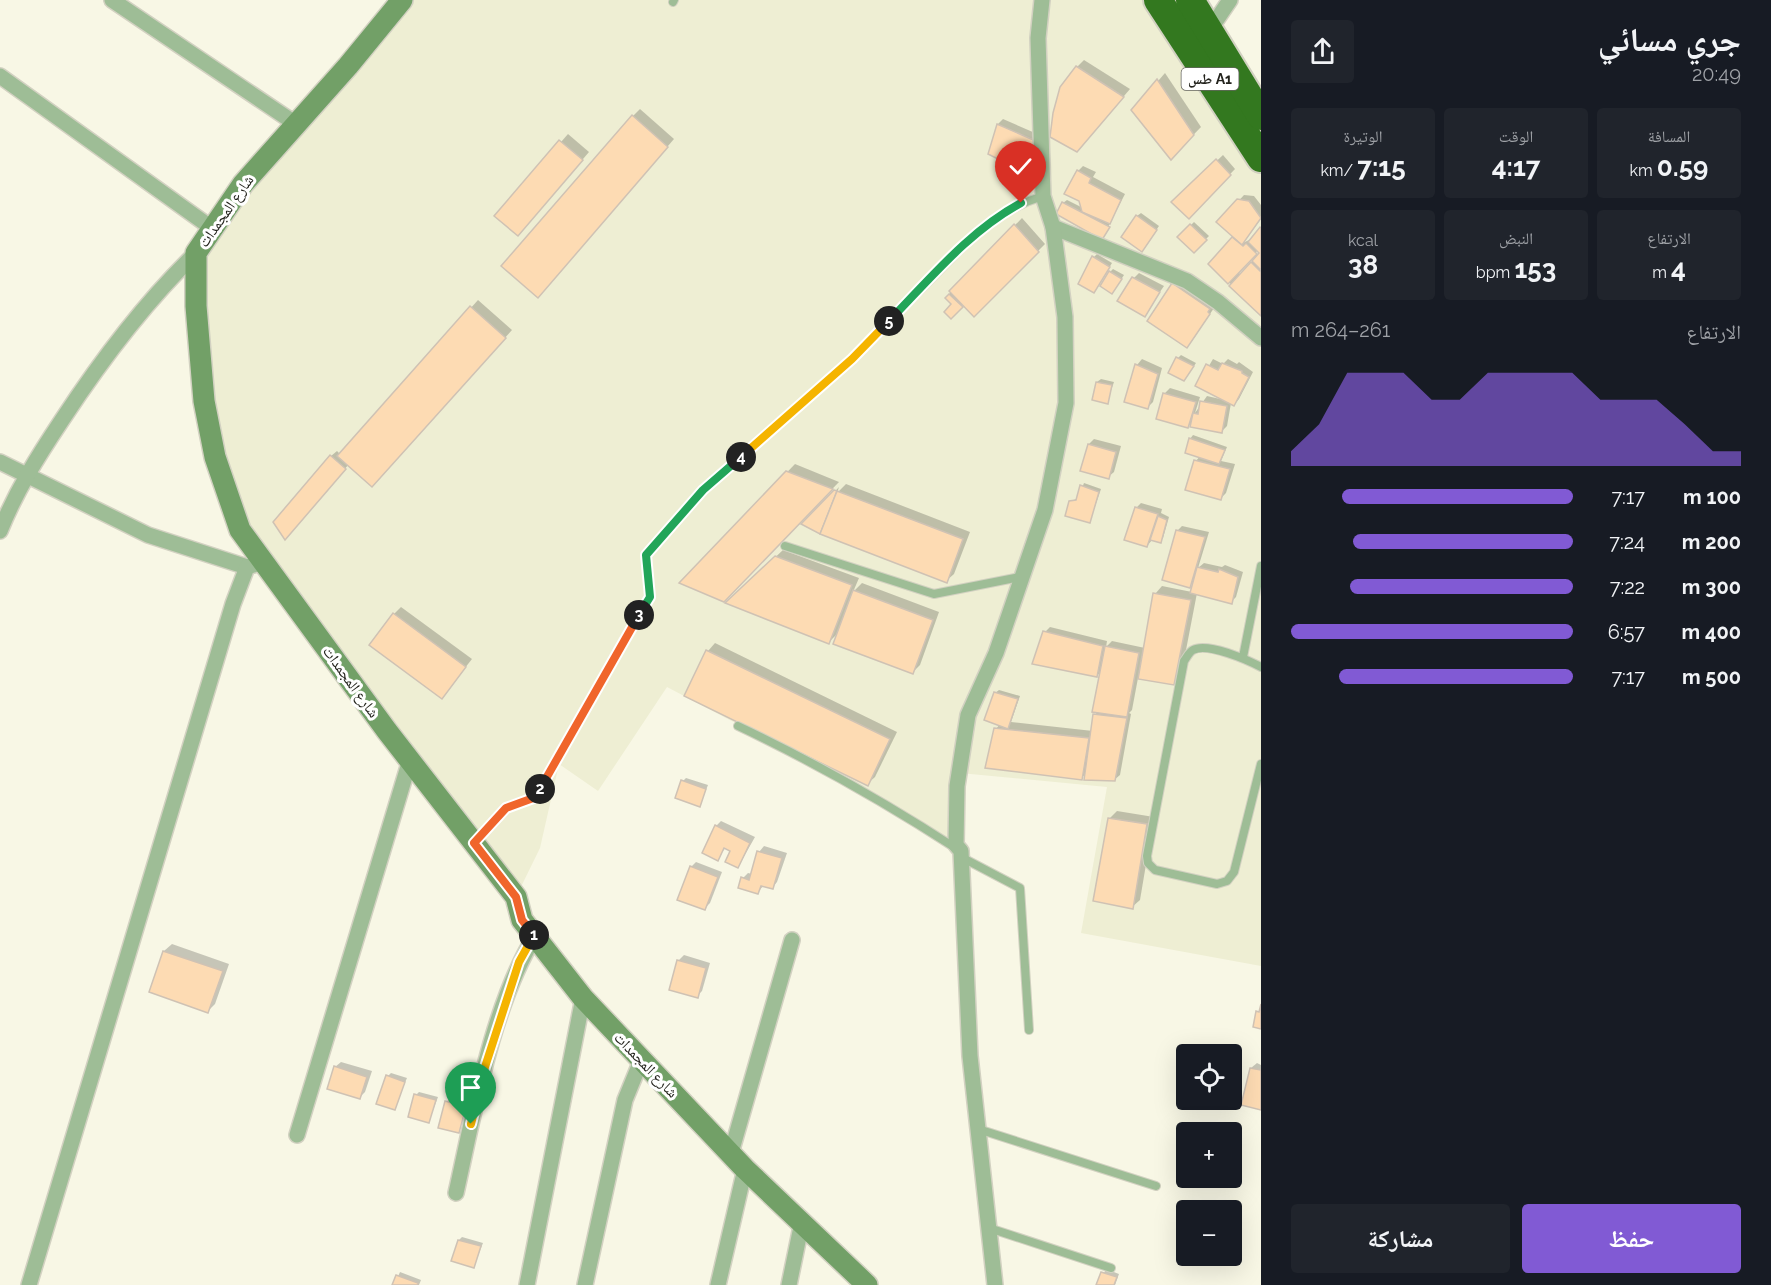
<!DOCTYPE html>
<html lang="ar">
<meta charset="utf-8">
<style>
body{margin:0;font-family:Raleway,"Noto Naskh Arabic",sans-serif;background:#20242c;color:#f1f3f6;direction:rtl;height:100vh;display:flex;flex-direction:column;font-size:22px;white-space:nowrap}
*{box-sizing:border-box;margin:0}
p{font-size:20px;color:#9ea1a6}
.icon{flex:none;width:33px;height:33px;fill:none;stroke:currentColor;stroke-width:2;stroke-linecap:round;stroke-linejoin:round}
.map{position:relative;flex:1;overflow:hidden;direction:ltr}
.panel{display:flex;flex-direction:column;background:#171b24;width:510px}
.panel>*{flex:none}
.fabs{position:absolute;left:1176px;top:1044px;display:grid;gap:12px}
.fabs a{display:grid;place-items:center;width:66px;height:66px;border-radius:6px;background:#171b24;box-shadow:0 6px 24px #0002;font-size:30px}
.pin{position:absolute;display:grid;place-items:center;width:51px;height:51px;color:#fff;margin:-62px -26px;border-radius:50% 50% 50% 0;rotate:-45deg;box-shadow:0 0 6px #0007}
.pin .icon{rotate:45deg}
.km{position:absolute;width:30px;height:30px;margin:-15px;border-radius:50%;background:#222;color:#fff;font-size:16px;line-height:30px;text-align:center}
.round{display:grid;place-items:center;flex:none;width:63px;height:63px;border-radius:6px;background:#20242c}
.headline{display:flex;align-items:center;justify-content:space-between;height:102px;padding:0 30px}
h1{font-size:33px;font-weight:700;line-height:45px}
.metrics{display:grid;grid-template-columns:repeat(3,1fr);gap:9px;height:102px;padding:6px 30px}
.metrics div{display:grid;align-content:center;border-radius:6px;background:#20242c;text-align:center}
.metrics b{font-size:26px;font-weight:700}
.metrics small{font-size:16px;font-weight:400}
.metrics p{font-size:16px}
.chart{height:168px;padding:12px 30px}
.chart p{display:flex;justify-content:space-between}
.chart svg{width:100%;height:108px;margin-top:6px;fill:#815ad4;opacity:.7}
.cta{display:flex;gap:12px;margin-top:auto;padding:12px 30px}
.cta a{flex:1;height:69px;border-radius:6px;background:#815ad4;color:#fff;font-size:24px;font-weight:700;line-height:69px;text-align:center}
.cta a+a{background:#20242c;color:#f1f3f6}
ul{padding:0 30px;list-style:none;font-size:20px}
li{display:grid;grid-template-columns:96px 72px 1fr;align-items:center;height:45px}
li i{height:15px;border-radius:8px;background:#815ad4}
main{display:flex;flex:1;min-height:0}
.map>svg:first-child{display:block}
</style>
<main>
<section class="panel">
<div class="headline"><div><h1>جري مسائي</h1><p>20:49</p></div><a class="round"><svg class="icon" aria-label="share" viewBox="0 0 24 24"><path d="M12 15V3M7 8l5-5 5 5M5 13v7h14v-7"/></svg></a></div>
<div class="metrics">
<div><p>المسافة</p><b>0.59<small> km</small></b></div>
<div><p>الوقت</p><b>4:17</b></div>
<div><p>الوتيرة</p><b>7:15<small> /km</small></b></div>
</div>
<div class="metrics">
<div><p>الارتفاع</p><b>4<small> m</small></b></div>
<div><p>النبض</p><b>153<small> bpm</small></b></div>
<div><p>kcal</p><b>38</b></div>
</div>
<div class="chart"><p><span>الارتفاع</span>261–264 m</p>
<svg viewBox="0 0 160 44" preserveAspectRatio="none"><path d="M0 44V38L10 27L20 6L30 6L40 6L50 17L60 17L70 6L80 6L90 6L100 6L110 17L120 17L130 17L140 27L150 38L160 38V44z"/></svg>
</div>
<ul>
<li><b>100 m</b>7:17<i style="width:82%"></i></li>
<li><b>200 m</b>7:24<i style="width:78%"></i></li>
<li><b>300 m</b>7:22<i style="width:79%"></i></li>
<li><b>400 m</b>6:57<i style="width:100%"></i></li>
<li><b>500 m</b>7:17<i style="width:83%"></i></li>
</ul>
<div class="cta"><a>حفظ</a><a>مشاركة</a></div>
</section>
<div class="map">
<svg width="1261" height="1285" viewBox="0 0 1261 1285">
<rect width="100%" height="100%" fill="#f8f7e5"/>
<!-- built -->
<polygon fill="#eeeed3" points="402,0 1158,0 1261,159 1261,966 1081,933 1107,787 960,773 956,844 882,800 667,687 598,791 559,764 540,848 516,897 226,494 196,253"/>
<!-- shadow -->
<g fill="#0003" fill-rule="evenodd">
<polygon points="1084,60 1130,89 1084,143 1077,67"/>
<polygon points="1165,73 1201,127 1171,158 1133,110"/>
<polygon points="640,109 674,139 545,288 633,116"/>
<polygon points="1003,119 1042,136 1031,166 1026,171 990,153 998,124"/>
<polygon points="568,134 589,152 525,227 496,216"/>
<polygon points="1223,155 1235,169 1189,217 1173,202"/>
<polygon points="1083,166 1096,172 1093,177 1125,194 1102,239 1063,203 1067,200 1083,208 1078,171"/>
<path d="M 1244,195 L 1254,196 L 1261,205 L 1261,219 L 1243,243 L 1253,238 L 1261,229 L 1261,313 L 1210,264 L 1234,236 L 1219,222 ZM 1258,250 L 1260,252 L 1241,275 L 1238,272 Z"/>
<polygon points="1141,213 1159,226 1145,247 1137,216"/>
<polygon points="1022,218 1045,244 974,315 963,304 951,317 954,304 947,298 951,291"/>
<polygon points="1194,222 1209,236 1194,251 1179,237"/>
<polygon points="1097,254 1112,263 1097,288 1094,257"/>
<polygon points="1113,269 1124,275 1115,289 1110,272"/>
<polygon points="1139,273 1164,286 1144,315 1134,278"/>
<polygon points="1179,279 1214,308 1192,341 1173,284"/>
<polygon points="478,300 512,330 380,478 349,464 290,533 275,522 331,456 337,451 340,454"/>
<polygon points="1181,355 1196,363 1187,376 1178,358"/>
<polygon points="1142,359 1162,368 1153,402 1148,407 1126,401 1137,365"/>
<polygon points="1213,359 1223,364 1228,359 1237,364 1239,362 1253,372 1239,399 1234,405 1231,403 1227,426 1221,432 1193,421 1187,427 1157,418 1165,393 1170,388 1200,397 1195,413 1207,396 1220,399 1197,386"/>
<polygon points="1101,379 1114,382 1107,402 1097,382"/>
<polygon points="1193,435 1227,447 1221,461 1235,464 1226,493 1220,499 1196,461 1200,456 1190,439"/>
<polygon points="1094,439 1121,446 1114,472 1108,477 1089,444"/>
<polygon points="795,464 839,482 724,601 681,582"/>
<polygon points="1084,483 1101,489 1090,521 1070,502 1078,498"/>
<polygon points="846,484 970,532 954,574 946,581 804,524 839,487 837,493"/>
<polygon points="1141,503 1162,509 1161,513 1169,517 1163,538 1160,541 1152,540 1147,546 1136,508"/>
<polygon points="1182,526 1209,532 1198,568 1204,563 1222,567 1225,565 1243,572 1236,597 1231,602 1197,593 1181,676 1174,683 1138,678 1132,710 1129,713 1131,714 1120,775 1114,780 1087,773 1081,778 996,729 1000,724 995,693 999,690 1020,696 1011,722 1093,731 1095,715 1098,711 1102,670 1097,676 1045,632 1050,627 1107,641 1106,647 1112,641 1145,648 1155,594 1162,586 1192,592 1195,580 1189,586 1177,531"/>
<polygon points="783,550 859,578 853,592 862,583 939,612 920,665 912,673 839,632 828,643 728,602"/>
<polygon points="401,607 472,659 442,697 394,614"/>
<polygon points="715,643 897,732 875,777 867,784 686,695 708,651"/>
<polygon points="686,778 708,785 700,805 683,781"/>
<polygon points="1117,811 1154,817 1140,900 1132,907 1110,818"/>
<polygon points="721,821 755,837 738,867 732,850 726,847 717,859 716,826"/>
<polygon points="764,846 787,853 777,882 772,888 764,885 758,892 743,878 748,873 752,874 759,852"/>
<polygon points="696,862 722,872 710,903 704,909 691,867"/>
<polygon points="172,944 229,964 215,1004 208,1011 151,992 164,951"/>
<polygon points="684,955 710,963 702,991 697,996 678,961"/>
<polygon points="341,1062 372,1071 365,1092 360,1097 335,1067"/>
<polygon points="1257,1063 1261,1065 1261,1108 1242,1103 1251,1068"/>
<polygon points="391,1073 407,1078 394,1108 388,1076"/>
<polygon points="419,1092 438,1097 429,1121 416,1095"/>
<polygon points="450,1099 468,1104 459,1132 446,1102"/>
<polygon points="462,1237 483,1243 474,1266 459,1240"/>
<polygon points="1106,1269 1119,1274 1115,1285 1098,1285"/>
<polygon points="400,1272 421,1280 419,1285 394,1285"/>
</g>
<!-- building -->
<g fill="#fddbb3" stroke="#cfc2b4" stroke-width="1.5">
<polygon points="1076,66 1124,97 1077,152 1050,137 1053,113 1060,87"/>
<polygon points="1157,79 1194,135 1171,160 1131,110"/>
<polygon points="632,115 668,147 538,298 501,266"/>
<polygon points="997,124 1038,142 1026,173 988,154"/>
<polygon points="559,140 583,160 518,236 494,216"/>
<polygon points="1216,159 1231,175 1189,219 1171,202"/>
<polygon points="1077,170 1091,178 1089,183 1121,200 1110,224 1082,212 1079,201 1064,194"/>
<polygon points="1237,199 1249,201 1261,218 1242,245 1216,222"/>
<polygon points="1062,202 1110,227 1102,240 1056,214"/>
<polygon points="1136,215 1157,230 1142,252 1121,237"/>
<polygon points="1014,224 1039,252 974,317 949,291"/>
<polygon points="1190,224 1207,240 1194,253 1177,237"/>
<polygon points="1260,227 1261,228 1261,270 1252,261 1259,253 1248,242"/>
<polygon points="1232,237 1243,246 1246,243 1257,254 1228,284 1208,264"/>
<polygon points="1092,256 1110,267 1094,293 1078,284"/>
<polygon points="1251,262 1261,272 1261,316 1229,286"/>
<polygon points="1109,271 1122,279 1112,294 1100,286"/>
<polygon points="1132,277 1160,292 1145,317 1117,301"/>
<polygon points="1172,283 1210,309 1208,312 1210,314 1187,348 1147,321"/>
<polygon points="949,294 963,307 951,319 944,312 951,304 945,298"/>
<polygon points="470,306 506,338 372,487 337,456"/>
<polygon points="1176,357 1194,366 1184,381 1168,373"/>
<polygon points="1222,363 1242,371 1242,373 1249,377 1234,406 1195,386 1206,364 1218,370"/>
<polygon points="1135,364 1158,374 1148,409 1124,402"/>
<polygon points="1096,382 1112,385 1108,404 1092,400"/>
<polygon points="1163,393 1196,402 1188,428 1156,419"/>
<polygon points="1200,401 1227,406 1222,433 1190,427 1193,413 1198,414"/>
<polygon points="1189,438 1225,450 1219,464 1185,453"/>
<polygon points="1088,444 1116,452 1109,479 1080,471"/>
<polygon points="330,455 346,469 285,540 273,522"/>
<polygon points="1194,460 1230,469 1221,500 1185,490"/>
<polygon points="786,471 833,489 724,602 679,583"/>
<polygon points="1080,485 1099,492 1090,523 1065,516 1069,501 1076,500"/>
<polygon points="834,490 837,491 820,534 801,524"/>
<polygon points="837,491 963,539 947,583 820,534"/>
<polygon points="1135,507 1158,514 1147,547 1124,540"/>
<polygon points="1158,516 1167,520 1161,543 1150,540"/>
<polygon points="1176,530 1205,537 1190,588 1162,580"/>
<polygon points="775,556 852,585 829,644 725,603"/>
<polygon points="1197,567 1218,572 1219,569 1238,577 1232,604 1190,593"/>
<polygon points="853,590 933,620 913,674 833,644"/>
<polygon points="1153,593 1191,600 1174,685 1138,679"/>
<polygon points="393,613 466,667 442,699 369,645"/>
<polygon points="1043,631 1103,646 1097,677 1032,664"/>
<polygon points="1105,646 1139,653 1127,717 1092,712"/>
<polygon points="706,650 890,739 868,786 684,696"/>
<polygon points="994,692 1018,699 1008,729 984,720"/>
<polygon points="1093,714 1127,718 1115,781 1084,780"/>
<polygon points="994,728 1089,738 1082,780 985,768"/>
<polygon points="681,780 706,789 700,807 675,798"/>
<polygon points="1108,818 1147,824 1133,909 1093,901"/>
<polygon points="715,825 750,843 738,868 725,862 730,851 724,848 718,861 702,853"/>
<polygon points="757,851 782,858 773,889 761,886 758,894 738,888 741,877 749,880"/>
<polygon points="690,866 718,877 705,910 677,900"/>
<polygon points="163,951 223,971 208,1013 149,992"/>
<polygon points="677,960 706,968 698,998 669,990"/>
<polygon points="1261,1004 1261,1029 1253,1027 1256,1011 1259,1012"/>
<polygon points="334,1066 367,1077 360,1099 327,1089"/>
<polygon points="1250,1068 1261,1070 1261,1110 1241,1105"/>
<polygon points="386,1075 405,1082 395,1110 376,1104"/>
<polygon points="414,1094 436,1100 429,1123 408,1117"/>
<polygon points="445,1101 466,1107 459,1133 438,1128"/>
<polygon points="458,1240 481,1246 474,1268 451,1261"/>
<polygon points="1101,1272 1117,1277 1114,1285 1096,1285"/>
<polygon points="396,1275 418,1283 418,1285 392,1285"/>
</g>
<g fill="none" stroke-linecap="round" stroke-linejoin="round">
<defs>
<g id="lane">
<polyline points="673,2 674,0"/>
<polyline points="785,546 934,594 1020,577"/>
<polyline points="1243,657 1261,566"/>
<path d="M 1261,667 C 1248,660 1207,642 1193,650 C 1189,652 1187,657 1184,661 L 1147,856 L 1148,863 L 1155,870 L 1217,884 L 1227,881 L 1234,872 L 1261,764"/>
<path d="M 738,726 C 814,762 886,803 957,849"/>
<path d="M 475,842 L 506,808 L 535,797 L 650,597 L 646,555 L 703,490 L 852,359 L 976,233 C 997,216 1017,204 1043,196"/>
<polyline points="961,857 1020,888 1029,1030"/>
<polyline points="978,1129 1156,1186"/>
<polyline points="989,1228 1111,1268"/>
</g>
<g id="street">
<polyline points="112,0 296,124"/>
<polyline points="1209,31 1230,0"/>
<polyline points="0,76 213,229"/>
<polyline points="1053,227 1187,281 1218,302 1261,338"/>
<polyline points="0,462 148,535 247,567"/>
<path d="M 0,531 C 16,491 38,456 62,420 C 102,359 144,303 196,253"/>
<polyline points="297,1135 410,760"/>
<polyline points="731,1153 792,940"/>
<path d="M 456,1193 C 474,1113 492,1006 535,936"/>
<polyline points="29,1285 233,604 247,567 263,562"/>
<polyline points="527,1285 583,998"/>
<polyline points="585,1285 625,1100 641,1061"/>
<polyline points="718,1285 745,1169"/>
<polyline points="789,1285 802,1222"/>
<polyline points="995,1285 970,1056 961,851 956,845 957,786 968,715 996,653 1045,510 1066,403 1065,317 1053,227 1043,196 1038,38 1042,0"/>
</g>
<polyline id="secondary" points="402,0 348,66 243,184 196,253 196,306 204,401 215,457 240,530 387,731 516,897 522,920 583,998 745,1169 867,1285"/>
<g id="highway">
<polyline points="1158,0 1261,158"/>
<polyline points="1190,0 1261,116"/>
</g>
</defs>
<!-- lane casing -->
<use href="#lane" stroke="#d2d1c1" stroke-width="10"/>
<!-- street casing -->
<use href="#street" stroke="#d2d1c1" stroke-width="18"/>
<!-- secondary casing -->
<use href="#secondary" stroke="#d2d1c1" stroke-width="24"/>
<!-- highway casing -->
<use href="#highway" stroke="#d2d1c1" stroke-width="32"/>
<!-- lane -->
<use href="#lane" stroke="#9ebd96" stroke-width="8"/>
<!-- street -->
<use href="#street" stroke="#9ebd96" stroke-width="15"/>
<!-- secondary -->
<use href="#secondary" stroke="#72a067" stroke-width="21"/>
<!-- highway -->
<use href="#highway" stroke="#33781f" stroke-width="28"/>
</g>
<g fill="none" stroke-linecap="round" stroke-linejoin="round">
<defs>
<polyline id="split-1" points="471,1124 485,1067 519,962 534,935"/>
<polyline id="split-2" points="534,935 522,920 516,897 474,843 506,808 536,797 540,789"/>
<polyline id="split-3" points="540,789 639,615"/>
<polyline id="split-4" points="639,615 650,597 646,555 703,490 741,457"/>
<polyline id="split-5" points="741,457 852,359 889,321"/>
<path id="split-6" d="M 889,321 C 930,279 969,231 1021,203"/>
</defs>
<!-- split-1 casing -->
<use href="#split-1" stroke="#fff" stroke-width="12"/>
<!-- split-2 casing -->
<use href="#split-2" stroke="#fff" stroke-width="12"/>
<!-- split-3 casing -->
<use href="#split-3" stroke="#fff" stroke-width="12"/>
<!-- split-4 casing -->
<use href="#split-4" stroke="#fff" stroke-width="12"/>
<!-- split-5 casing -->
<use href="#split-5" stroke="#fff" stroke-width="12"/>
<!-- split-6 casing -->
<use href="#split-6" stroke="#fff" stroke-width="12"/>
<!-- split-1 -->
<use href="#split-1" stroke="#f5b400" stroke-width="8"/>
<!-- split-2 -->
<use href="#split-2" stroke="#f0652b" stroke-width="8"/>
<!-- split-3 -->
<use href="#split-3" stroke="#f0652b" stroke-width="8"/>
<!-- split-4 -->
<use href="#split-4" stroke="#22a559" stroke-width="8"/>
<!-- split-5 -->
<use href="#split-5" stroke="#f5b400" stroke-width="8"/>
<!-- split-6 -->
<use href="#split-6" stroke="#22a559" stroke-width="8"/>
</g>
<g text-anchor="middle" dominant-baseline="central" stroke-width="6" stroke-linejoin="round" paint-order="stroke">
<!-- shield labels -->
<rect fill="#fff" stroke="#656560" stroke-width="1.5" x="1181.5" y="68" width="57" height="22" rx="4.5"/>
<g font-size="14" font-weight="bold" fill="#23231c">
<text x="1210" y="79">طس A1</text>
</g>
<!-- street labels -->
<g font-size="15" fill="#23231c" stroke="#fff">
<text transform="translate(226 211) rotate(-55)">شارع المجمدات</text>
<text transform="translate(351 682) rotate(54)">شارع المجمدات</text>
<text transform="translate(646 1065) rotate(46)">شارع المجمدات</text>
</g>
</g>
</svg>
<div class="fabs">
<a><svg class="icon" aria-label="locate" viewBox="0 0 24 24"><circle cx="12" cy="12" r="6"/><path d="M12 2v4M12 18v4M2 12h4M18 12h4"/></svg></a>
<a>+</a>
<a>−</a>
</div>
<div class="pin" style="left:471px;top:1124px;background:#1e9e55"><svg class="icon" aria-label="arrive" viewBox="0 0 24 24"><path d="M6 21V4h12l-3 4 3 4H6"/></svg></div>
<div class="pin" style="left:1021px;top:203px;background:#d93025"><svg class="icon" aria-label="check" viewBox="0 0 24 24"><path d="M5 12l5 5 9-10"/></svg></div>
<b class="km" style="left:534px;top:935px">1</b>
<b class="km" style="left:540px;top:789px">2</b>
<b class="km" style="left:639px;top:615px">3</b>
<b class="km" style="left:741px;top:457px">4</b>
<b class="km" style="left:889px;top:321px">5</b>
</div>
</main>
